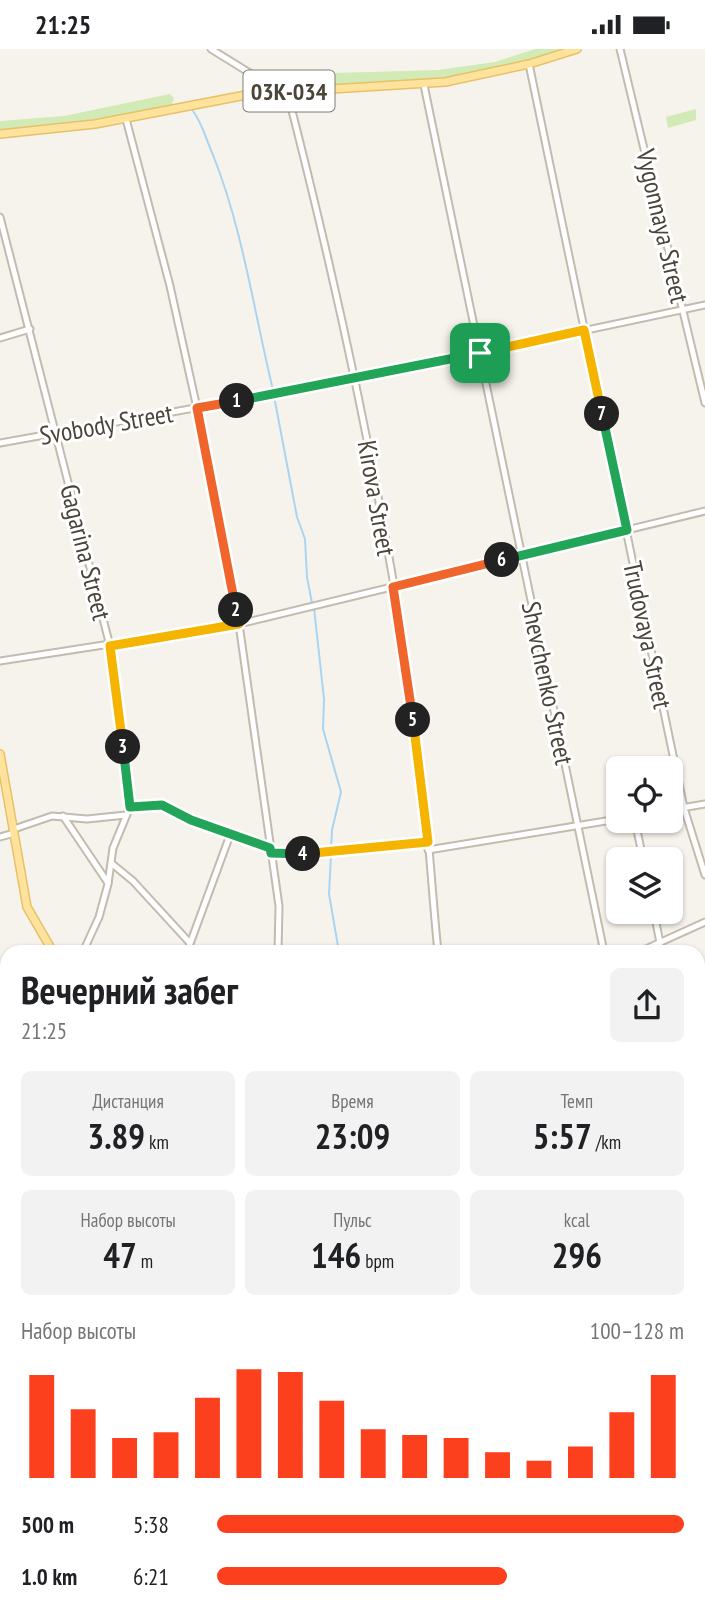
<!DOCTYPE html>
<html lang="ru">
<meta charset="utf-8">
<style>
body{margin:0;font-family:"PT Sans Narrow",sans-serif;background:#f2f2f2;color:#202124;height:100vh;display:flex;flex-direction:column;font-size:26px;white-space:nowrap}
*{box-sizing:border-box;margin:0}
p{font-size:23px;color:#757577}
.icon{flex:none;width:38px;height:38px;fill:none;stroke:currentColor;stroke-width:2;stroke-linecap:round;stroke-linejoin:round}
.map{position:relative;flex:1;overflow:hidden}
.drawer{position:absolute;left:0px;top:896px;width:705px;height:672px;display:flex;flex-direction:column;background:#fff;border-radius:21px 21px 0 0;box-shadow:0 2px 5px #0004}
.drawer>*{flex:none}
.buttons{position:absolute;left:606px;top:707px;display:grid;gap:14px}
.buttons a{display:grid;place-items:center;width:77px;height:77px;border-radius:10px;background:#fff;box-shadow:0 2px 5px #0004;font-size:35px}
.pin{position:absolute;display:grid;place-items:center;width:60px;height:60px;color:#fff;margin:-30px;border-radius:14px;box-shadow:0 4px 10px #0006}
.km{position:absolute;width:35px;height:35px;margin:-18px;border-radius:50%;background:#222;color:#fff;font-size:19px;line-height:35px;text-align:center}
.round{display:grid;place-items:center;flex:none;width:74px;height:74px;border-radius:10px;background:#f2f2f2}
.summary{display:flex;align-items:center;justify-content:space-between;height:119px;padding:0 21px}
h1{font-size:38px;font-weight:700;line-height:52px}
.figures{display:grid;grid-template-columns:repeat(3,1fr);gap:10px;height:119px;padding:7px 21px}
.figures div{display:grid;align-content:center;border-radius:10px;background:#f2f2f2;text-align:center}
.figures b{font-size:35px;font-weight:700}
.figures small{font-size:19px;font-weight:400}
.figures p{font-size:19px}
.chart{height:196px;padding:14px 21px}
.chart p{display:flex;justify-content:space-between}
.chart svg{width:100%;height:126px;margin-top:7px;stroke:#fc3f1d;stroke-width:6}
ul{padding:0 21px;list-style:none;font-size:23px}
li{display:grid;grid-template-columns:112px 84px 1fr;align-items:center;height:52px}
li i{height:18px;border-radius:9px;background:#fc3f1d}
.status{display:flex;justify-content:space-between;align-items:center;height:49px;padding:0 35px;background:#fff;direction:ltr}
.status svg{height:19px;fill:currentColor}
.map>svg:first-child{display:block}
</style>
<div class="status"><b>21:25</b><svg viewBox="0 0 49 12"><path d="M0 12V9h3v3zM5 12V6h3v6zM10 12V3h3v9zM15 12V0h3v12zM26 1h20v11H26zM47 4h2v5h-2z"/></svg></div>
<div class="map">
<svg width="705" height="1568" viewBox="0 0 705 1568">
<rect width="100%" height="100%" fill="#f6f3ec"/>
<!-- green -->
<g fill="#d2eab5">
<polygon points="216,0 254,21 285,32 300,25 438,21 495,13 535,0 568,0 496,21 429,32 308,37 276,34"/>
<polygon points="170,45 174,49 171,57 66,75 0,82 0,72 64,67"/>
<polygon points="696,60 696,71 668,79 666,68"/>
<polygon points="705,1107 705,1165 698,1157 698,1112"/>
</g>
<!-- water -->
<polygon fill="#a9d4f2" points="698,1454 705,1458 705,1568 536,1568 547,1561 698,1561"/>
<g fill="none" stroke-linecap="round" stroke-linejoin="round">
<!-- stream -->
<g stroke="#a9d4f2" stroke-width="2">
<path d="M 193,62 C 203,76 206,90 213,106 C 243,181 254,263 273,341"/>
<polyline points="274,347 297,468 305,490 307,528 312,554"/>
<polyline points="314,559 324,650 323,680 341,743 332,781 331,801"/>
<polyline points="331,807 329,845 339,903"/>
<polyline points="0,926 7,941"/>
<polyline points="0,1089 7,1088"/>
<polyline points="0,1370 7,1370"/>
</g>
<!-- canal -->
<polyline stroke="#a9d4f2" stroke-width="3.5" points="698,1438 705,1442"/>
<defs>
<g id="minor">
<polyline points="211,0 253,26 269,43"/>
<polyline points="620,0 705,354"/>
<polyline points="529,15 684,759 705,826"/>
<polyline points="424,36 604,903"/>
<path d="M 287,42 C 345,268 394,497 422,729 C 429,787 432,845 438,903"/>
<polyline points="126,70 170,237 197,359 239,575 279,857 278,903"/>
<polyline points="0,168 110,597 130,745 130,758 113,799 108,835 99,868 83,903"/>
<polyline points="0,289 30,280"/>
<polyline points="0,394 356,330 705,256"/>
<polyline points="0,612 239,575 705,462"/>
<polyline points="130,758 162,756 191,771 270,799"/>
<polyline points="670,761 705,755"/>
<polyline points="63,767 108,834"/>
<polyline points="635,772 643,810"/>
<polyline points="14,780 52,767 87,770 126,766"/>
<polyline points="0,788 14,784"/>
<polyline points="428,801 618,770"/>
<polyline points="271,804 328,804 428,793"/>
<polyline points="111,814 133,832 189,893"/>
<polyline points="654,863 660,894"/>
<polyline points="187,903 230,786"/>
<polyline points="639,903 705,873"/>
<polyline points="0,982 7,975"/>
<polyline points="698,1036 705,1045"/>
<polyline points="698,1106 705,1101"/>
<polyline points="0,1131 7,1137"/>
<polyline points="698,1163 705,1170"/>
<polyline points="0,1165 7,1156"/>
<polyline points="698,1245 705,1254"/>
<polyline points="698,1270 705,1263"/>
<polyline points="0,1285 7,1272"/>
<polyline points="0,1291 7,1304"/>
<polyline points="698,1367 705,1374"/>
<polyline points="0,1529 7,1515"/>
<polyline points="132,1561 142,1568"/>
<polyline points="381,1561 389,1568"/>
<polyline points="283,1568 287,1561"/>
<polyline points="409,1568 416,1561"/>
</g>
<g id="major">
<polyline points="0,85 95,75 251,45 445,33 529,15 577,0"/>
<polyline points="0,705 27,858 53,903"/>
<polyline points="455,1561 463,1568"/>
<polyline points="121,1568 125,1561"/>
</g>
</defs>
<!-- minor casing -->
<use href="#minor" stroke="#c2bbae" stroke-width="9"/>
<!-- major casing -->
<use href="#major" stroke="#e6c16a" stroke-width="10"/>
<!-- minor -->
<use href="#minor" stroke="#fff" stroke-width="5"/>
<!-- major -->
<use href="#major" stroke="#ffe39c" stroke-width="7"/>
</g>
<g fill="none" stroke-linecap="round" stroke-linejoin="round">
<defs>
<polyline id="split-1" points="237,352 480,304"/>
<polyline id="split-2" points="236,561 197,359 237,352"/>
<polyline id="split-3" points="123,698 110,597 239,575 236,561"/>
<polyline id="split-4" points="123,698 130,758 162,756 191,771 270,799 271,804 303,805"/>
<polyline id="split-5" points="303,805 428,793 413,671"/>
<polyline id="split-6" points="413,671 393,538 502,511"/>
<polyline id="split-7" points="502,511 627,481 602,365"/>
<polyline id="split-8" points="480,304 584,281 602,365"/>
</defs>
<!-- split-1 casing -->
<use href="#split-1" stroke="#fff" stroke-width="14"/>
<!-- split-2 casing -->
<use href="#split-2" stroke="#fff" stroke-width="14"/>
<!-- split-3 casing -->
<use href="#split-3" stroke="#fff" stroke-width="14"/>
<!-- split-4 casing -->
<use href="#split-4" stroke="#fff" stroke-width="14"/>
<!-- split-5 casing -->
<use href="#split-5" stroke="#fff" stroke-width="14"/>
<!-- split-6 casing -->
<use href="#split-6" stroke="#fff" stroke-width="14"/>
<!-- split-7 casing -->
<use href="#split-7" stroke="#fff" stroke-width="14"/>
<!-- split-8 casing -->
<use href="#split-8" stroke="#fff" stroke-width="14"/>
<!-- split-1 -->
<use href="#split-1" stroke="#22a559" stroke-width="9"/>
<!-- split-2 -->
<use href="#split-2" stroke="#f0652b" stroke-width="9"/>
<!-- split-3 -->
<use href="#split-3" stroke="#f5b400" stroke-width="9"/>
<!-- split-4 -->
<use href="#split-4" stroke="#22a559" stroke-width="9"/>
<!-- split-5 -->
<use href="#split-5" stroke="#f5b400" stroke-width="9"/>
<!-- split-6 -->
<use href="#split-6" stroke="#f0652b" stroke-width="9"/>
<!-- split-7 -->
<use href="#split-7" stroke="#22a559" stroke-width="9"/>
<!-- split-8 -->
<use href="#split-8" stroke="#f5b400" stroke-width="9"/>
</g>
<g text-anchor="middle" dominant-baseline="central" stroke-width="6" stroke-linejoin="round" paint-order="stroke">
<!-- shield labels -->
<rect fill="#fff" stroke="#817c74" stroke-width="2" x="243.5" y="21.5" width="91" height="41" rx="5"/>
<g font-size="24" font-weight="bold" fill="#4b4439">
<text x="289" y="42">03К-034</text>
</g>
<!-- street labels -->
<g font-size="26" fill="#4b4439" stroke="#fff">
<text transform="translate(663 177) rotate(77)">Vygonnaya Street</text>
<text transform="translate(106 375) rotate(-10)">Svobody Street</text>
<text transform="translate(377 449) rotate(80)">Kirova Street</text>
<text transform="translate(86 503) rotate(76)">Gagarina Street</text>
<text transform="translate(648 586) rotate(78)">Trudovaya Street</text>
<text transform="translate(548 634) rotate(78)">Shevchenko Street</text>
</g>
</g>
</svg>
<div class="buttons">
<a><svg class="icon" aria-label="locate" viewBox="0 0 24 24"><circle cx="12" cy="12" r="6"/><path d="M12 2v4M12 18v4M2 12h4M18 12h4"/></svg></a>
<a><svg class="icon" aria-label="layers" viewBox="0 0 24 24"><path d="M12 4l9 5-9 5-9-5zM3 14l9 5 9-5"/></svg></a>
</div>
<div class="pin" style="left:480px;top:304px;background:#1e9e55"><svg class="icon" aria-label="arrive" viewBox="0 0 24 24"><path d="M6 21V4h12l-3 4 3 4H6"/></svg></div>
<b class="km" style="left:237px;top:352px">1</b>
<b class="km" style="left:236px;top:561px">2</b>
<b class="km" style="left:123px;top:698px">3</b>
<b class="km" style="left:303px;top:805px">4</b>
<b class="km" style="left:413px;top:671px">5</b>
<b class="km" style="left:502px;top:511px">6</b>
<b class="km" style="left:602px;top:365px">7</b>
<section class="drawer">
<div class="summary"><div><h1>Вечерний забег</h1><p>21:25</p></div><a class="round"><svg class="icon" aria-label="share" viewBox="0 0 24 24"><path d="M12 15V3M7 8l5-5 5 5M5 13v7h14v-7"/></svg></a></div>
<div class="figures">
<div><p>Дистанция</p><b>3.89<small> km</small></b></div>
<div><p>Время</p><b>23:09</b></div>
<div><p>Темп</p><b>5:57<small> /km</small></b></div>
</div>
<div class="figures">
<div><p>Набор высоты</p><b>47<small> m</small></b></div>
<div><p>Пульс</p><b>146<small> bpm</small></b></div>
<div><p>kcal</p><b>296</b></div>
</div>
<div class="chart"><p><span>Набор высоты</span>100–128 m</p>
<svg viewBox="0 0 160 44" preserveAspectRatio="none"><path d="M5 44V8M15 44V20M25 44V30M35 44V28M45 44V16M55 44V6M65 44V7M75 44V17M85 44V27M95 44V29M105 44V30M115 44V35M125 44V38M135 44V33M145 44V21M155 44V8"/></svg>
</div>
<ul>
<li><b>500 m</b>5:38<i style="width:100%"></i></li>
<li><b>1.0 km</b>6:21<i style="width:62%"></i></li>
</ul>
</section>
</div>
